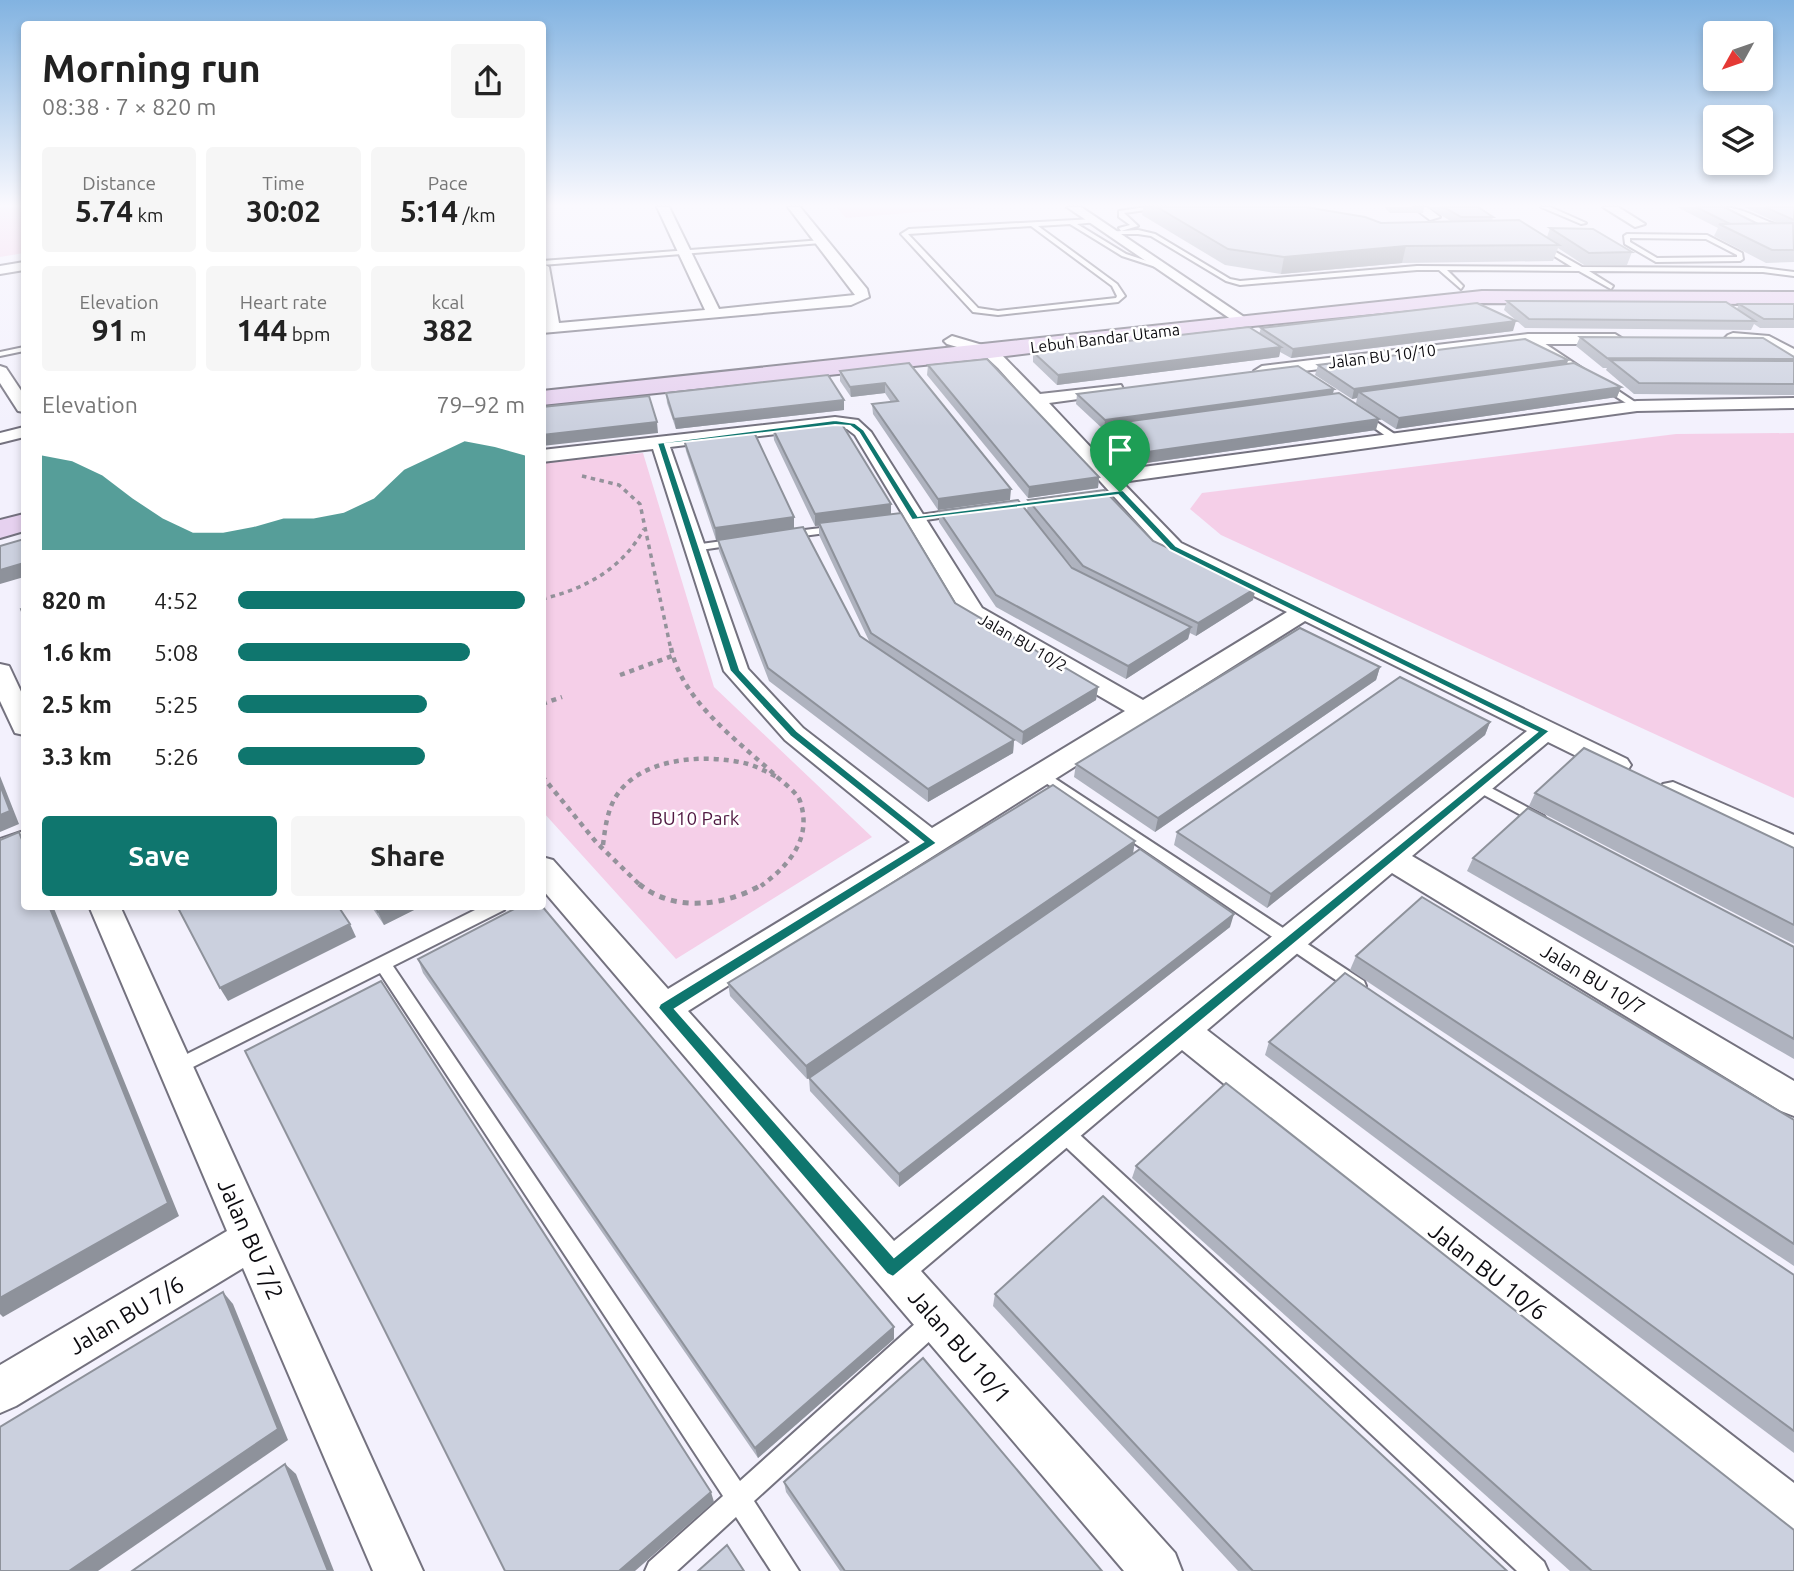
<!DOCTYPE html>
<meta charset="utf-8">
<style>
body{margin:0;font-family:Ubuntu,sans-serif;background:#f6f6f6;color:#222;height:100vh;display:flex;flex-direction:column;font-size:26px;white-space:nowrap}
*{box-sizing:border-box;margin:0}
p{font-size:23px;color:#767676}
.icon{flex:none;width:38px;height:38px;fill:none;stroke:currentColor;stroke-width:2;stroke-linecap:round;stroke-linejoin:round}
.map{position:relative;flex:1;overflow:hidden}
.drawer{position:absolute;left:21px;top:21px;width:525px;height:889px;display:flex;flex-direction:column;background:#fff;border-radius:7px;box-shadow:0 4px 10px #0003}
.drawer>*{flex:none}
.needle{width:46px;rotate:230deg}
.buttons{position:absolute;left:1703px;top:21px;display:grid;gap:14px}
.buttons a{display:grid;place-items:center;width:70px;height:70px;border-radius:7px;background:#fff;box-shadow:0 4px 10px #0003;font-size:35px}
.pin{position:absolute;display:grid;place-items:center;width:60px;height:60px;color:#fff;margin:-72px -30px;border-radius:50% 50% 50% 0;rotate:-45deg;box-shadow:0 0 7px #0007}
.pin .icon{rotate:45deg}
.round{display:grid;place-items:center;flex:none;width:74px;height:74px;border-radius:7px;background:#f6f6f6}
.head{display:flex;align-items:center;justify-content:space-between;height:119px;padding:0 21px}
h1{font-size:38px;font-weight:600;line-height:52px}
.stats{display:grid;grid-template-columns:repeat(3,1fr);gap:10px;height:119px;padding:7px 21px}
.stats div{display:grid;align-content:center;border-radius:7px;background:#f6f6f6;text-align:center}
.stats b{font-size:30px;font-weight:600}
.stats small{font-size:19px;font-weight:400}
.stats p{font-size:19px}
.chart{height:196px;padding:14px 21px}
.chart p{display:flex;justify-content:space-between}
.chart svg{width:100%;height:126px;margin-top:7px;fill:#0f766e;opacity:.7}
.primary-button{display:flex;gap:14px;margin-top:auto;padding:14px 21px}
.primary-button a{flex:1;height:80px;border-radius:7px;background:#0f766e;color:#fff;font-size:28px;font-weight:600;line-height:80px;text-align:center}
.primary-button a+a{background:#f6f6f6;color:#222}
ul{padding:0 21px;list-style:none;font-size:23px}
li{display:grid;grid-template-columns:112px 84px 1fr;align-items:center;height:52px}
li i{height:18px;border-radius:9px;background:#0f766e}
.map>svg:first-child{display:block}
</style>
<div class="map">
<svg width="1794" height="1571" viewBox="0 0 1794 1571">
<rect width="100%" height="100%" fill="#f3f1fd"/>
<!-- green -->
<g fill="#f5cfe8">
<polygon points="0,207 24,207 24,253 0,257"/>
<polygon points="836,207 983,207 846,218"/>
<polygon points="1794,433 1794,798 1221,535 1190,509 1202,493 1676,434"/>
<polygon points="643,453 714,687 872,837 676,959 543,812 543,463"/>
</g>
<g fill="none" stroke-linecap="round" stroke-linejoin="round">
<defs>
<g id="lane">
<polygon points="1146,207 1168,207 1124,213 1138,226 1121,231 1138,230 1155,234 1230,279 1240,281 1417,266 1572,267 1538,246 1540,243 1582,267 1763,268 1794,272 1794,276 1763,272 1589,271 1613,286 1611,289 1579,271 1447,270 1463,286 1461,289 1439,270 1417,270 1240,285 1226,281 1151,236 1138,234 1110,234 1110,232 1121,231 1119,228 1130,225 1119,217 1119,211"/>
<polygon points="1541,207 1550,207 1586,223 1581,224"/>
<path d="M 1094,219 L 1096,222 L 1077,224 L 1126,254 L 1165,267 L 1162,269 L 1122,256 L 1070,224 L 1038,226 L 1117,284 L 1125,296 L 1118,302 L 998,315 L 973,312 L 901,234 L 909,229 ZM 1031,226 L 1112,286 L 1117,296 L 1116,298 L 998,311 L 978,308 L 908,234 Z"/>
<path d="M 1627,234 L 1707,235 L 1742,253 L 1743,259 L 1740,261 L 1656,262 L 1625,244 L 1624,236 ZM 1630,238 L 1706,239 L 1737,255 L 1737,257 L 1657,258 L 1630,242 Z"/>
<polygon points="823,240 821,243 542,265 542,261"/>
<polygon points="1532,337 1535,337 1589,373 1582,375 1529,341 1529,337"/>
<polygon points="24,347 24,351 0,356 0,352"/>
<polygon points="1599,382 1605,382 1641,406 1634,408 1599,386"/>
<polygon points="1363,413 1399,437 1399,441 1393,441 1360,418 1359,416"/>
<polygon points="955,510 960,513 959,515 906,523 901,520 906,517"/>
<polygon points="837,526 842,529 841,531 788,538 783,535 788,532"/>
<polygon points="737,539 742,542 741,544 694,551 689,548 694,545"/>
<polygon points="1042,770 1364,981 1366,986 1364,991 1358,993 1352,991 1037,777 1035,774 1037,771"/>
<polygon points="1478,781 1544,816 1546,819 1539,824 1534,822 1473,789 1471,786"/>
<polygon points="24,831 24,841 0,850 0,839"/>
<polygon points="483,906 506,906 504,910 393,966 740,1481 927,1313 935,1310 943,1313 946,1321 943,1329 754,1501 799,1571 771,1571 736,1517 677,1571 645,1571 649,1562 723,1496 380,973 181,1073 175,1076 169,1073 166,1068 169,1063"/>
<polygon points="1061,1122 1068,1124 1544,1562 1548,1571 1517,1571 1054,1136 1052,1130 1054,1124"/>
</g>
<g id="street">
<polygon points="657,207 669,207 719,309 855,295 788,207 800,207 867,289 869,297 851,305 542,333 542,263 549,267 559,323 705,310"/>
<polygon points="1067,207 1081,207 1250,321 1248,324 1238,324"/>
<polygon points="1413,207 1427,207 1440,217 1430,220"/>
<polygon points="1603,207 1618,207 1645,224 1635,227"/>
<path d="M 1721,207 C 1748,207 1767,227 1794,227 L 1794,235 L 1773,234 Z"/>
<polygon points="24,262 24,270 0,274 0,266"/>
<polygon points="1733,333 1769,336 1794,349 1794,360 1765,345 1728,341 1725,338 1728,335"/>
<polygon points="1528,334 1615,334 1623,339 1615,344 1528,344 1262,376 1254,371 1262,366"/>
<path d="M 952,336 L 996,349 L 1040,394 L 1121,385 L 1123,389 L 1121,393 L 1115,394 L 1049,403 L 1113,471 L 1637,401 L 1794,398 L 1794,408 L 1637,411 L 1122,482 L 1181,543 L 1627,759 L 1631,765 L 1627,771 L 1617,774 L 1607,771 L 1548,742 L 1412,856 L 1794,1081 L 1794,1116 L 1781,1111 L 1392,873 L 1207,1030 L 1794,1483 L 1794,1537 L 1777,1530 L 1182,1050 L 921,1271 L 1175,1553 L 1182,1571 L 1124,1571 L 542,889 L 542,857 L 553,860 L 668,989 L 910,842 L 785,740 L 724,671 L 653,449 L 542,462 L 542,450 L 835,417 L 858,420 L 871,432 L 982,608 L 1143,700 L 1287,612 L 1165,553 L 998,368 L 984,355 L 947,344 L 944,341 ZM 835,427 L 847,429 L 855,435 L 965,618 L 1125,711 L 932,828 L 803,728 L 748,669 L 670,447 ZM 1305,621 L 1527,731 L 894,1241 L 688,1011 Z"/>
<polygon points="0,366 6,368 24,395 24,412 18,411 0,383"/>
<polygon points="24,427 24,437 0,443 0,433"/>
<polygon points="0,664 9,666 24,698 24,735 15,733 0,701"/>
<polygon points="1673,782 1794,835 1794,857 1663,798 1659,791 1663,784"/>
<polygon points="89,906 120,906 423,1571 373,1571 243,1268 16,1406 0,1413 0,1365 227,1231"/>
</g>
<g id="secondary">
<polygon points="1482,291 1794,292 1794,304 1482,303 1243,327 990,358 542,405 542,391"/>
<polygon points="24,514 24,531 0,538 0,520"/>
</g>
</defs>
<!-- lane casing -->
<use href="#lane" stroke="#74727f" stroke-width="4"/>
<!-- street casing -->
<use href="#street" stroke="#74727f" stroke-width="4"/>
<!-- secondary casing -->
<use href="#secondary" stroke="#74727f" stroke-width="4"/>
<!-- path-far2 -->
<g stroke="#94929b" stroke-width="3.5" stroke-dasharray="4.5 4.5" stroke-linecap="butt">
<polyline points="582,476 619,485 640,504 671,650"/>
<path d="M 542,599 C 585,589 622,569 644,529"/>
</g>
<!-- path-far1 -->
<g stroke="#94929b" stroke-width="4.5" stroke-dasharray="5 5" stroke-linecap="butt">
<path d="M 671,648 C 682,701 737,740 775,775 C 782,782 797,792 800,801 C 813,839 788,866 761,886"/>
<polyline points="620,675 672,656"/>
<polyline points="542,704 562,697"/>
<polyline points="542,776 596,842 641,886"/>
<path d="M 603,845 C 605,829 607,812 615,798 C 639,757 706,753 748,764 C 758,767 767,772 777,777"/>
</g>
<!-- path -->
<path stroke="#94929b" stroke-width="5" stroke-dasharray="6 6" stroke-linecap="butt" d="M 639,884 C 674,913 726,906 763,884"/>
<!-- lane -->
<use href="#lane" fill="#fff" fill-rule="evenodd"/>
<!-- street -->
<use href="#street" fill="#fff" fill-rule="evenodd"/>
<!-- secondary -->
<use href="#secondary" fill="#e6d1ef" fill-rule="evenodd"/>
</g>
<!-- wall -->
<g fill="#afb3bf">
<polygon points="1143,207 1306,207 1381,223 1452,222 1428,207 1478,207 1493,217 1492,221 1547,237 1550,228 1632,252 1627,265 1584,265 1558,248 1553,261 1402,263 1281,274 1225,265 1142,215"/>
<polygon points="1384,207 1424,207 1423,213 1390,213"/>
<polygon points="1677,207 1724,207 1758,224 1780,224 1744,207 1794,207 1794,262 1766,263 1714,236 1718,228"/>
<polygon points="1507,301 1737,309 1739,304 1794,304 1794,328 1760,328 1754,324 1751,330 1525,328 1504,310"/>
<polygon points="1261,328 1513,331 1291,358 1280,352 1279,357 1057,385 1033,362 1033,352 1259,334"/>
<polygon points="1580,337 1794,357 1794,395 1634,394 1606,370 1607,368 1603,368 1576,346"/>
<polygon points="1568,360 1567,364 1621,387 1617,397 1396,429 1356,403 1357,398 1352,399 1315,375 1318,365"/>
<polygon points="909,363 1010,500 938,510 873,414 872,404 891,402 885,393 851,397 840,381 840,371"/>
<polygon points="928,365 1099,477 1098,488 1028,498 927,375"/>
<polygon points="1334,389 1333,394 1376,430 1139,464 1108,434 1108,430 1104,430 1076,404 1077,394"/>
<polygon points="666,393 844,410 676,429 667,403"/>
<polygon points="773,429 891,504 891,514 955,603 1098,687 1096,700 1022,745 1002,731 1014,740 1013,753 928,802 769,681 719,551 718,540 749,535 716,540 686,451 684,440 794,529 860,636 870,643 819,535 819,526 815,526 774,440"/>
<polygon points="1028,500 1153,541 1253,600 1196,636 1190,633 1188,639 1126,679 996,607 939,522 939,511 1074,569 1027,512"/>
<polygon points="1380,667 1376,680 1155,832 1074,777 1076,764"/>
<polygon points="1490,722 1485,735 1267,908 1174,845 1177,832"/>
<polygon points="1535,793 1794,848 1794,944 1529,806"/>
<polygon points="1133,854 1230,927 899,1187 810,1091 809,1078 807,1079 730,996 728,983"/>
<polygon points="1473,858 1794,947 1794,1059 1467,871"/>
<polygon points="371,906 422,906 384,925"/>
<polygon points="1356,956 1794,1120 1794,1266 1350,970"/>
<polygon points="418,959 894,1327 894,1339 758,1458 423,973"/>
<polygon points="1269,1042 1794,1275 1794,1453 1265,1055"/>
<polygon points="1136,1166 1794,1571 1570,1571 1132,1178"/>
<polygon points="995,1294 1507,1571 1238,1571 993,1306"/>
<polygon points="784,1482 1102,1571 840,1571 786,1492"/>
</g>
<!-- shaded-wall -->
<g fill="#8e929b">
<polygon points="1406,246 1402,263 1281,274 1284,257"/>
<polygon points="1516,321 1513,331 1291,358 1293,349"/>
<polygon points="1281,347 1279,357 1057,385 1058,375"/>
<polygon points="1568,360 1565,370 1359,392 1357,398 1352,399 1354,389"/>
<polygon points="885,383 885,393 851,397 850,387"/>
<polygon points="1621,387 1617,397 1396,429 1399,418"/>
<polygon points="1334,389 1331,400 1109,424 1108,430 1104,430 1105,420"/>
<polygon points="844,400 844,410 676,429 674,419"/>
<polygon points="1379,419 1376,430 1139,464 1140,453"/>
<polygon points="657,422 658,433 542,446 542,435"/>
<polygon points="1099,477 1098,488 1028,498 1029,487"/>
<polygon points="1011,489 1010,500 938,510 938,499"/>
<polygon points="891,504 891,516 815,526 815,514"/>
<polygon points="794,517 794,529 716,540 715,528"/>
<polygon points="24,563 24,577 0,584 0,570"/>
<polygon points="1256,588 1253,600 1196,636 1198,623"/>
<polygon points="1191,627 1188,639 1126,679 1128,666"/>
<polygon points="1380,667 1376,680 1155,832 1158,818"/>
<polygon points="1098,687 1096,700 1022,745 1023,732"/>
<polygon points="1490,722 1485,735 1267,908 1271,894"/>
<polygon points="1014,740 1013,753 928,802 928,789"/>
<polygon points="0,776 19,824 0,832"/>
<polygon points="1135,841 1133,854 807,1079 806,1066"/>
<polygon points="49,906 53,906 179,1216 3,1317 0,1314 0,1298"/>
<polygon points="389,906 422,906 384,925 378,912"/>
<polygon points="1234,914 1230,927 899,1187 899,1174"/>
<polygon points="350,924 356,937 228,1001 220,988"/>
<polygon points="223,1292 233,1304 288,1440 98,1571 69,1571"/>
<polygon points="894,1327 894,1339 758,1458 755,1448"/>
<polygon points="285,1464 296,1474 334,1571 328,1571"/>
<polygon points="711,1492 714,1502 635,1571 619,1571"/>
</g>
<!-- building -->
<g fill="#cbd0de" stroke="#8e929b" stroke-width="2">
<polygon points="1157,207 1306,207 1365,217 1381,223 1519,220 1559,245 1406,246 1284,257 1228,249"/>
<polygon points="1444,207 1478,207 1493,217 1461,217"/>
<polygon points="1696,207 1724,207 1758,224 1730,224"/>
<polygon points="1765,207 1794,207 1794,220"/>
<polygon points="1793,223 1794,250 1772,250 1719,224"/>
<polygon points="1550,228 1593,229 1632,252 1589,253"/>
<polygon points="1507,301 1726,302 1755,321 1529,319"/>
<polygon points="1477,303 1516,321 1293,349 1261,328"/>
<polygon points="1739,304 1794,304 1794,319 1764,319"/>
<polygon points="1249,327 1281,347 1058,375 1033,352"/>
<polygon points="1580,337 1763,338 1794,357 1794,359 1607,358"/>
<polygon points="1525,339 1568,360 1354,389 1318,365"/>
<polygon points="987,359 1099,477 1029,487 928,365"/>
<polygon points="1610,360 1794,361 1794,384 1639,383"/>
<polygon points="909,363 1011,489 938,499 872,404 898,401 885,383 850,387 840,371"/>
<polygon points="1574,363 1621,387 1399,418 1359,392"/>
<polygon points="1298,366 1334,389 1105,420 1077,394"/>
<polygon points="828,375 844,400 674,419 666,393"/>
<polygon points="1339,393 1379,419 1140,453 1109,424"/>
<polygon points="649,396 657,422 542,435 542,407"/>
<polygon points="840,421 891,504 815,514 773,429"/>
<polygon points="754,432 794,517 715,528 684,440"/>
<polygon points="1104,490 1153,541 1256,588 1198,623 1083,566 1028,500"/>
<polygon points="1018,500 1072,568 1191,627 1128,666 996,595 939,511"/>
<polygon points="901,513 955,603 1098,687 1023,732 871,633 819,523"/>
<polygon points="803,527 860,636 1014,740 928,789 768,668 718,540"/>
<polygon points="24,539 24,563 0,570 0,546"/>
<polygon points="24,608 24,617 21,609"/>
<polygon points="1300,628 1380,667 1158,818 1076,764"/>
<polygon points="1400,677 1490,722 1271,894 1177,832"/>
<polygon points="1584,748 1794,848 1794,925 1535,793"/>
<polygon points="0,785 10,811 0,815"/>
<polygon points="1053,785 1135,841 806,1066 728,983"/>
<polygon points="1528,808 1794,947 1794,1039 1473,858"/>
<polygon points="19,832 24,845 24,906 49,906 168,1203 0,1298 0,840"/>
<polygon points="1140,849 1234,914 899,1174 809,1078"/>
<polygon points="1422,897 1794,1120 1794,1244 1356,956"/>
<polygon points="177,906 338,906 350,924 220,988"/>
<polygon points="375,906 389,906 378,912"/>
<polygon points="520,906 542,906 894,1327 755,1448 418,959"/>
<polygon points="1345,973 1794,1275 1794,1431 1269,1042"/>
<polygon points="381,981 711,1492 619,1571 505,1571 245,1051"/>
<polygon points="1226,1083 1794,1530 1794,1571 1592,1571 1136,1166"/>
<polygon points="1103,1196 1507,1571 1253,1571 995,1294"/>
<polygon points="223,1292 278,1429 69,1571 0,1571 0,1427"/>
<polygon points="923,1358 1102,1571 845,1571 784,1482"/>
<polygon points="285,1464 328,1571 132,1571"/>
<polygon points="727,1545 744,1571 698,1571"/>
</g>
<!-- sky -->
<linearGradient id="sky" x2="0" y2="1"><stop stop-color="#82b3e1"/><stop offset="0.48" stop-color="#faf9fe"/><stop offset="1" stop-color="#faf9fe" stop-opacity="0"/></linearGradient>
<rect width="1794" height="427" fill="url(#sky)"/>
<!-- route -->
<path fill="#0f766e" stroke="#fff" stroke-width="2" fill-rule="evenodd" d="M 835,420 L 855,423 L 864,430 L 918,516 L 1123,490 L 1176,546 L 1550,731 L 893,1277 L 887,1274 L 658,1008 L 660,1004 L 923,842 L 790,736 L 730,671 L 657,443 ZM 835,425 L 850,426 L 859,433 L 912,520 L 1118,495 L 1170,550 L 1537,732 L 894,1257 L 675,1009 L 937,843 L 797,731 L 740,670 L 665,444 Z"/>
<g text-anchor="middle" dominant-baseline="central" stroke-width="5" stroke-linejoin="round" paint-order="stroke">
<!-- far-street labels -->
<g font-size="16" fill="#0d0c11" stroke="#fff">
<text transform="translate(1105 338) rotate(-7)">Lebuh Bandar Utama</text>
<text transform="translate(1382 356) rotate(-7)">Jalan BU 10/10</text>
<text transform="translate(1023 642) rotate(30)">Jalan BU 10/2</text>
</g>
<!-- park labels -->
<g font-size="19" fill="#511a43" stroke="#fff">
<text x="695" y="818">BU10 Park</text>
</g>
<!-- street labels -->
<g font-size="19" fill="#0d0c11" stroke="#fff">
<text transform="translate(1593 979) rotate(31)">Jalan BU 10/7</text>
</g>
<!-- near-street labels -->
<g font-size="23" fill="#0d0c11" stroke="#fff">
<text transform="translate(251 1239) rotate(66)">Jalan BU 7/2</text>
<text transform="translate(1488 1271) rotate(38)">Jalan BU 10/6</text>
<text transform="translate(126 1315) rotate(-31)">Jalan BU 7/6</text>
<text transform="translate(960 1346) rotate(49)">Jalan BU 10/1</text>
</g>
</g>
</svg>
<div class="buttons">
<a><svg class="needle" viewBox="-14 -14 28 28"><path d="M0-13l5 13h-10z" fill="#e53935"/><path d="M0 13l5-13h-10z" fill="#767676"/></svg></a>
<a><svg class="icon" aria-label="layers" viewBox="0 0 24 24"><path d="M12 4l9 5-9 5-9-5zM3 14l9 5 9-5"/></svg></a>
</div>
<div class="pin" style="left:1120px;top:492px;background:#1e9e55"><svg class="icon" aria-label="arrive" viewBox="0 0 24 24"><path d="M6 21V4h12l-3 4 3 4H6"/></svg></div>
<section class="drawer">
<div class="head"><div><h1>Morning run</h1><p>08:38 · 7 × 820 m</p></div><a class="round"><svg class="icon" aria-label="share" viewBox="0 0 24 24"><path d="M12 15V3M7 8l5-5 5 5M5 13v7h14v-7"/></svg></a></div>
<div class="stats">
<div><p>Distance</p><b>5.74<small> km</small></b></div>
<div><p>Time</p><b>30:02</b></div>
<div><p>Pace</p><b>5:14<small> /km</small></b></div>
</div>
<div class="stats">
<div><p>Elevation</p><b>91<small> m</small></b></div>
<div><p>Heart rate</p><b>144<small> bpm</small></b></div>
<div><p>kcal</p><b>382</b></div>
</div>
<div class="chart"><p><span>Elevation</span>79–92 m</p>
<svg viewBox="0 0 160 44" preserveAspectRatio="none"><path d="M0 44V11L10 13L20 18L30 26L40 33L50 38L60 38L70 36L80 33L90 33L100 31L110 26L120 16L130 11L140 6L150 8L160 11V44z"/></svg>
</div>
<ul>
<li><b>820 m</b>4:52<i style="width:100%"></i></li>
<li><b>1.6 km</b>5:08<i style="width:81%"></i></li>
<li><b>2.5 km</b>5:25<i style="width:66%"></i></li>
<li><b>3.3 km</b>5:26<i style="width:65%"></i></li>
</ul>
<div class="primary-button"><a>Save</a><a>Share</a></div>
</section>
</div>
